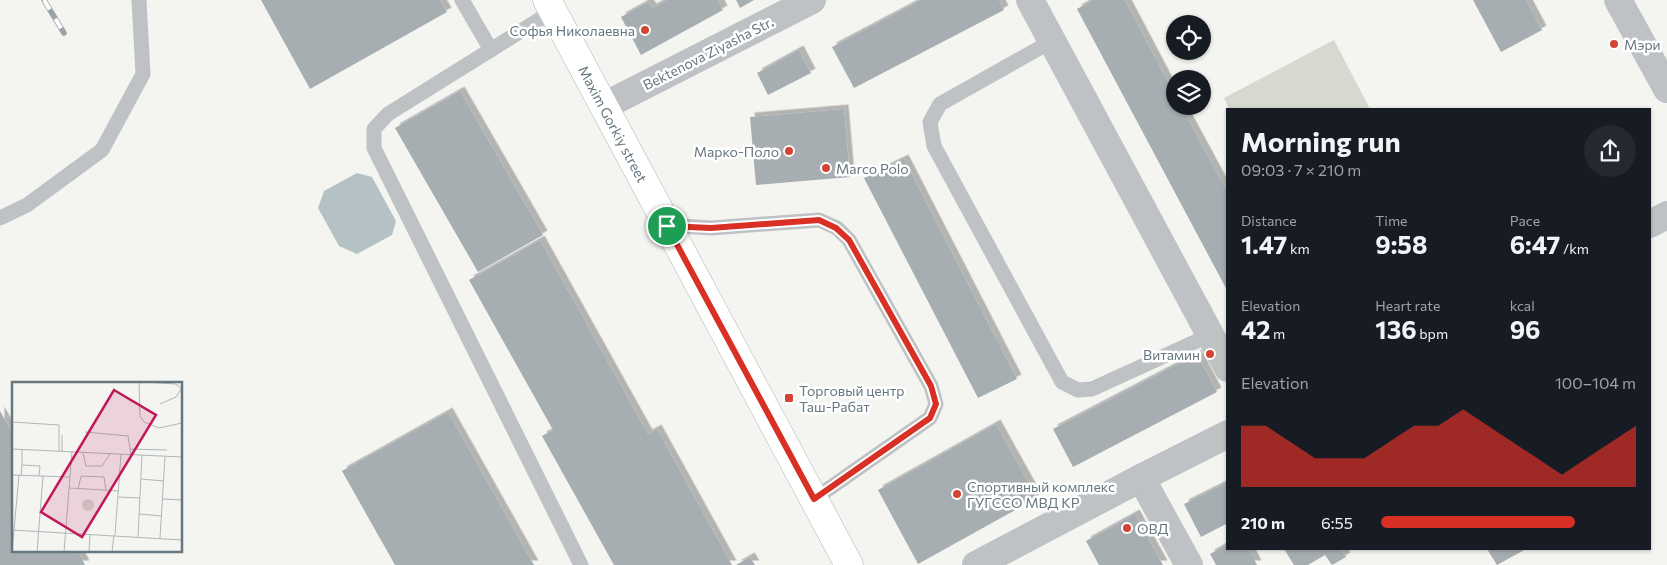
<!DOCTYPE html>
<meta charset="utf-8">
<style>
body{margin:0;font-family:Commissioner,sans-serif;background:#242831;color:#f1f3f6;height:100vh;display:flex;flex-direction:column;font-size:19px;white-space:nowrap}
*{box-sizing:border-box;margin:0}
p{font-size:16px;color:#9ea1a6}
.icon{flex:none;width:28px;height:28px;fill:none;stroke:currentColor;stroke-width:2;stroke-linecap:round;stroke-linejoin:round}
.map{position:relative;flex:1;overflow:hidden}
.panel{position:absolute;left:1226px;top:108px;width:425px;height:442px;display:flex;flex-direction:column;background:#171b24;border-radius:0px;box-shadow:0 1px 4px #0004}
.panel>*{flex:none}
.fabs{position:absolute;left:1166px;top:15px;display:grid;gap:10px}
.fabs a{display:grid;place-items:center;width:45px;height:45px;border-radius:50%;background:#171b24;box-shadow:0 1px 4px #0004;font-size:25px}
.pin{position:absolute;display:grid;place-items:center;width:42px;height:42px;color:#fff;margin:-21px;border:2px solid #fff;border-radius:50%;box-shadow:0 1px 5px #0007}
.round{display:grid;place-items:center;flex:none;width:52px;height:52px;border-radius:26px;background:#242831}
.head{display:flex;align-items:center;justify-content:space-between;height:85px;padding:0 15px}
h1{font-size:28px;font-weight:700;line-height:38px}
.stats{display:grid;grid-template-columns:repeat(3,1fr);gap:8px;height:85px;padding:5px 15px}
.stats div{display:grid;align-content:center}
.stats b{font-size:25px;font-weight:700}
.stats small{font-size:14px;font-weight:400}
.stats p{font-size:14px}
.chart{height:140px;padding:10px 15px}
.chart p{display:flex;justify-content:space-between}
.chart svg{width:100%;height:90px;margin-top:5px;fill:#d93025;opacity:.7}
ul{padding:0 15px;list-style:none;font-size:16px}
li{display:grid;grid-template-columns:80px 60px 1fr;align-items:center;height:38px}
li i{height:12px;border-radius:6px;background:#d93025}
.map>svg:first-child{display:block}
</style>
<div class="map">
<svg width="1667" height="565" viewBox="0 0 1667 565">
<defs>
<filter id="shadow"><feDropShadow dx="4.5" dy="-4.5" stdDeviation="0" flood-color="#0004"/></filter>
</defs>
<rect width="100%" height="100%" fill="#f4f4f1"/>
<!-- green -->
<polygon fill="#d5d9d0" points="1334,40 1370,109 1229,109 1224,98"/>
<!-- water -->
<polygon fill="#b5c2c5" points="357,173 372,177 396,221 392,235 357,254 339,246 318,208 324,191"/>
<!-- building -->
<g fill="#a6aeb1" filter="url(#shadow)">
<polygon points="261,0 440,0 447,12 310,89"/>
<polygon points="667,0 718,0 723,10 641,55 621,17 648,2 652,8"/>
<polygon points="736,0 754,0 740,8"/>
<polygon points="921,0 999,0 1004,10 854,88 832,47"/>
<polygon points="1093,0 1125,0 1175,95 1175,106 1181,106 1228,193 1228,292 1077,9"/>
<polygon points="1473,0 1526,0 1542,30 1501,52"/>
<polygon points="799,50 811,73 768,95 757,73"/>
<polygon points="460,91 543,235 478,272 395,128"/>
<polygon points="844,109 850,177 756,185 750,117"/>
<polygon points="904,159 1017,379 978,398 864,178"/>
<polygon points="540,240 648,434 657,429 732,565 614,565 542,436 553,430 469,280"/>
<polygon points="1197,354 1217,392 1073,467 1053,429"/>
<polygon points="0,411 14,436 14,551 78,551 85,565 0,565"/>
<polygon points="448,412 534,565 395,565 342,471"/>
<polygon points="996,424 1037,498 918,564 878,490"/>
<polygon points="1226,483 1228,486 1228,523 1201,537 1184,504"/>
<polygon points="1135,514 1163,565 1099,565 1086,541"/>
<polygon points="1228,544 1228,549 1249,549 1257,565 1216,565 1210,554"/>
<polygon points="1284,549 1341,549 1346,557 1332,565 1325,555 1308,565 1294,565"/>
<polygon points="1487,549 1526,549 1497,565"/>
<polygon points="750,557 755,565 736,565"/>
</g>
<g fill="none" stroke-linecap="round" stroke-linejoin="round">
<defs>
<polyline id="primary" points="547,0 849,565"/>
</defs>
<!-- primary casing -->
<use href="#primary" stroke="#b0b5b7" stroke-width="29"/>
<!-- service -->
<g stroke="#bec2c5" stroke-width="15">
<polyline points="462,0 491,50"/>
<polyline points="553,11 388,114 374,129 374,148 581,565"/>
<polyline points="1052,41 940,104 930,122 934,146 1062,382 1078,390 1092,389 1210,335"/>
<polyline points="0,218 27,205 102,150 143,74 139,0"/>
<polyline points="667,225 711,228 819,220 837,228 849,240 931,386 936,404 930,418 814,499"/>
</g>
<!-- minor -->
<g stroke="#bec2c5" stroke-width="28">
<polyline points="1030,0 1228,368"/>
<polyline points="1618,0 1667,89"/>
<polyline points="604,106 812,0"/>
<polyline points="1650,224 1667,215"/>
<polyline points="1141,478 1189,565"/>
<polyline points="976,565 1141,478 1228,434"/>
</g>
<!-- primary -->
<use href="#primary" stroke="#fff" stroke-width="28"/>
<defs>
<polyline id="rail" points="44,0 64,33"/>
</defs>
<!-- rail casing -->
<use href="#rail" stroke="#9ca3a7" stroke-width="5.5"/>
<!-- rail -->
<use href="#rail" stroke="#fff" stroke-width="4" stroke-dasharray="11" stroke-linecap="butt"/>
</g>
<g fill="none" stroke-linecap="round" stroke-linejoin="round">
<defs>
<polygon id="route" points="819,220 836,228 849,240 931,386 936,404 930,418 814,499 667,226 711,228"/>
</defs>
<!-- route casing -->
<use href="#route" stroke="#fff" stroke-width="10"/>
<!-- route -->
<use href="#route" stroke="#d93025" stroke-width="6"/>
</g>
<!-- markers -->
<g fill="#d44432" stroke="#fff" stroke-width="2">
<circle cx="645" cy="30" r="5"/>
<circle cx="1614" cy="44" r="5"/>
<circle cx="789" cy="151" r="5"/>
<circle cx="826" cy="168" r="5"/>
<circle cx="1210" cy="354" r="5"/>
<rect x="784" y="393" width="10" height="10" rx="2.5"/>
<circle cx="957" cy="494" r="5"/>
<circle cx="1127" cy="528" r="5"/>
</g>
<g text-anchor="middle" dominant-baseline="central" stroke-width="5" stroke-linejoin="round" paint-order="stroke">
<!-- poi labels -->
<g font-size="14" fill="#66777f" stroke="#fff" text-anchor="start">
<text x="635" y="30" text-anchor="end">Софья Николаевна</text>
<text x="1624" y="44">Мэри</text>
<text x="779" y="151" text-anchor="end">Марко-Поло</text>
<text x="836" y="168">Marco Polo</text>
<text x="1200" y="354" text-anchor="end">Витамин</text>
<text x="799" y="390">Торговый центр<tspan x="799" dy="16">Таш-Рабат</tspan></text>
<text x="967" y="486">Спортивный комплекс<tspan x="967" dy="16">ГУГССО МВД КР</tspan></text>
<text x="1137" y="528">ОВД</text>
</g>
<!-- street labels -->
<g font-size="14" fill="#66777f" stroke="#fff">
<text transform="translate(708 53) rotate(-27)">Bektenova Ziyasha Str.</text>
<text transform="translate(613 124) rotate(62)">Maxim Gorkiy street</text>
</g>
</g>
<!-- overview -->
<g transform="translate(12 382)">
<rect width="170" height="170" fill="#f4f4f1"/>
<path d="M70 123a6 6 0 1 1 12 0a6 6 0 1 1-12 0Z" fill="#d5d9d0"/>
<path fill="none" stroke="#aeb7b9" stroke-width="1" d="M 127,0 L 128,34 L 132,40 L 147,46 L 170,41M 132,0 L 164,2 L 170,7M 148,22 L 164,15 L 169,7M 0,40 L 47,43 L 47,69M 73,50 L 116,54 L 119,73M 50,53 L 50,69M 0,67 L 170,75M 118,67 L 155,68M 71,71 L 74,84 L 90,84 L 98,72M 10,83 L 10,67M 0,93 L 58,95M 9,93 L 10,83 L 28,84 L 27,94M 129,97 L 152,99M 58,106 L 107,109M 66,107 L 69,94 L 92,95 L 94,108M 106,115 L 128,116M 151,117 L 170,118M 127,132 L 150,134M 0,148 L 170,158M 103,153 L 109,72M 126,155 L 130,73M 148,156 L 153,75M 0,170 L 7,93M 25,170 L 31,94M 52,170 L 60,70M 77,170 L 78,152M 100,170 L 102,153"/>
<path fill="#c2185b" fill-opacity="0.15" stroke="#c2185b" stroke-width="2.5" d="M 102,8 L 144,33 L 70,155 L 29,130 Z"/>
<rect width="170" height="170" fill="none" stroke="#66777f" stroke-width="2.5"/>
</g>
</svg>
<div class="fabs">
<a><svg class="icon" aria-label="locate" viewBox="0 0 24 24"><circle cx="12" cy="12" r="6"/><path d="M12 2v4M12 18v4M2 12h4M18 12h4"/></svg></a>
<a><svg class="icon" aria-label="layers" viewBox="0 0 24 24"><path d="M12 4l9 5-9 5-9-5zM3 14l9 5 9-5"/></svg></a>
</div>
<div class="pin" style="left:667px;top:226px;background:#1e9e55"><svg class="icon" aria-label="arrive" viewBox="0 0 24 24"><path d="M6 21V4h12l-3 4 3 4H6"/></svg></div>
<section class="panel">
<div class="head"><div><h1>Morning run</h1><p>09:03 · 7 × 210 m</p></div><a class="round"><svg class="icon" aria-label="share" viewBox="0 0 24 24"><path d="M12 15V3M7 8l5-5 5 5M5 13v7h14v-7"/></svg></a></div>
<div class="stats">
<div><p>Distance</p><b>1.47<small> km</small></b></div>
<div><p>Time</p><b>9:58</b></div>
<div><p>Pace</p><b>6:47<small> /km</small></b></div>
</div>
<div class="stats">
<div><p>Elevation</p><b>42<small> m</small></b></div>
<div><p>Heart rate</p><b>136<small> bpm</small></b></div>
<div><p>kcal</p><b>96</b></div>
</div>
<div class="chart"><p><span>Elevation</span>100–104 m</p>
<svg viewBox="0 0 160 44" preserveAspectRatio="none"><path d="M0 44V14L10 14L20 22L30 30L40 30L50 30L60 22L70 14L80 14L90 6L100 14L110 22L120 30L130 38L140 30L150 22L160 14V44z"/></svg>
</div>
<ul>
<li><b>210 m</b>6:55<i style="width:76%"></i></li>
</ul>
</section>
</div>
